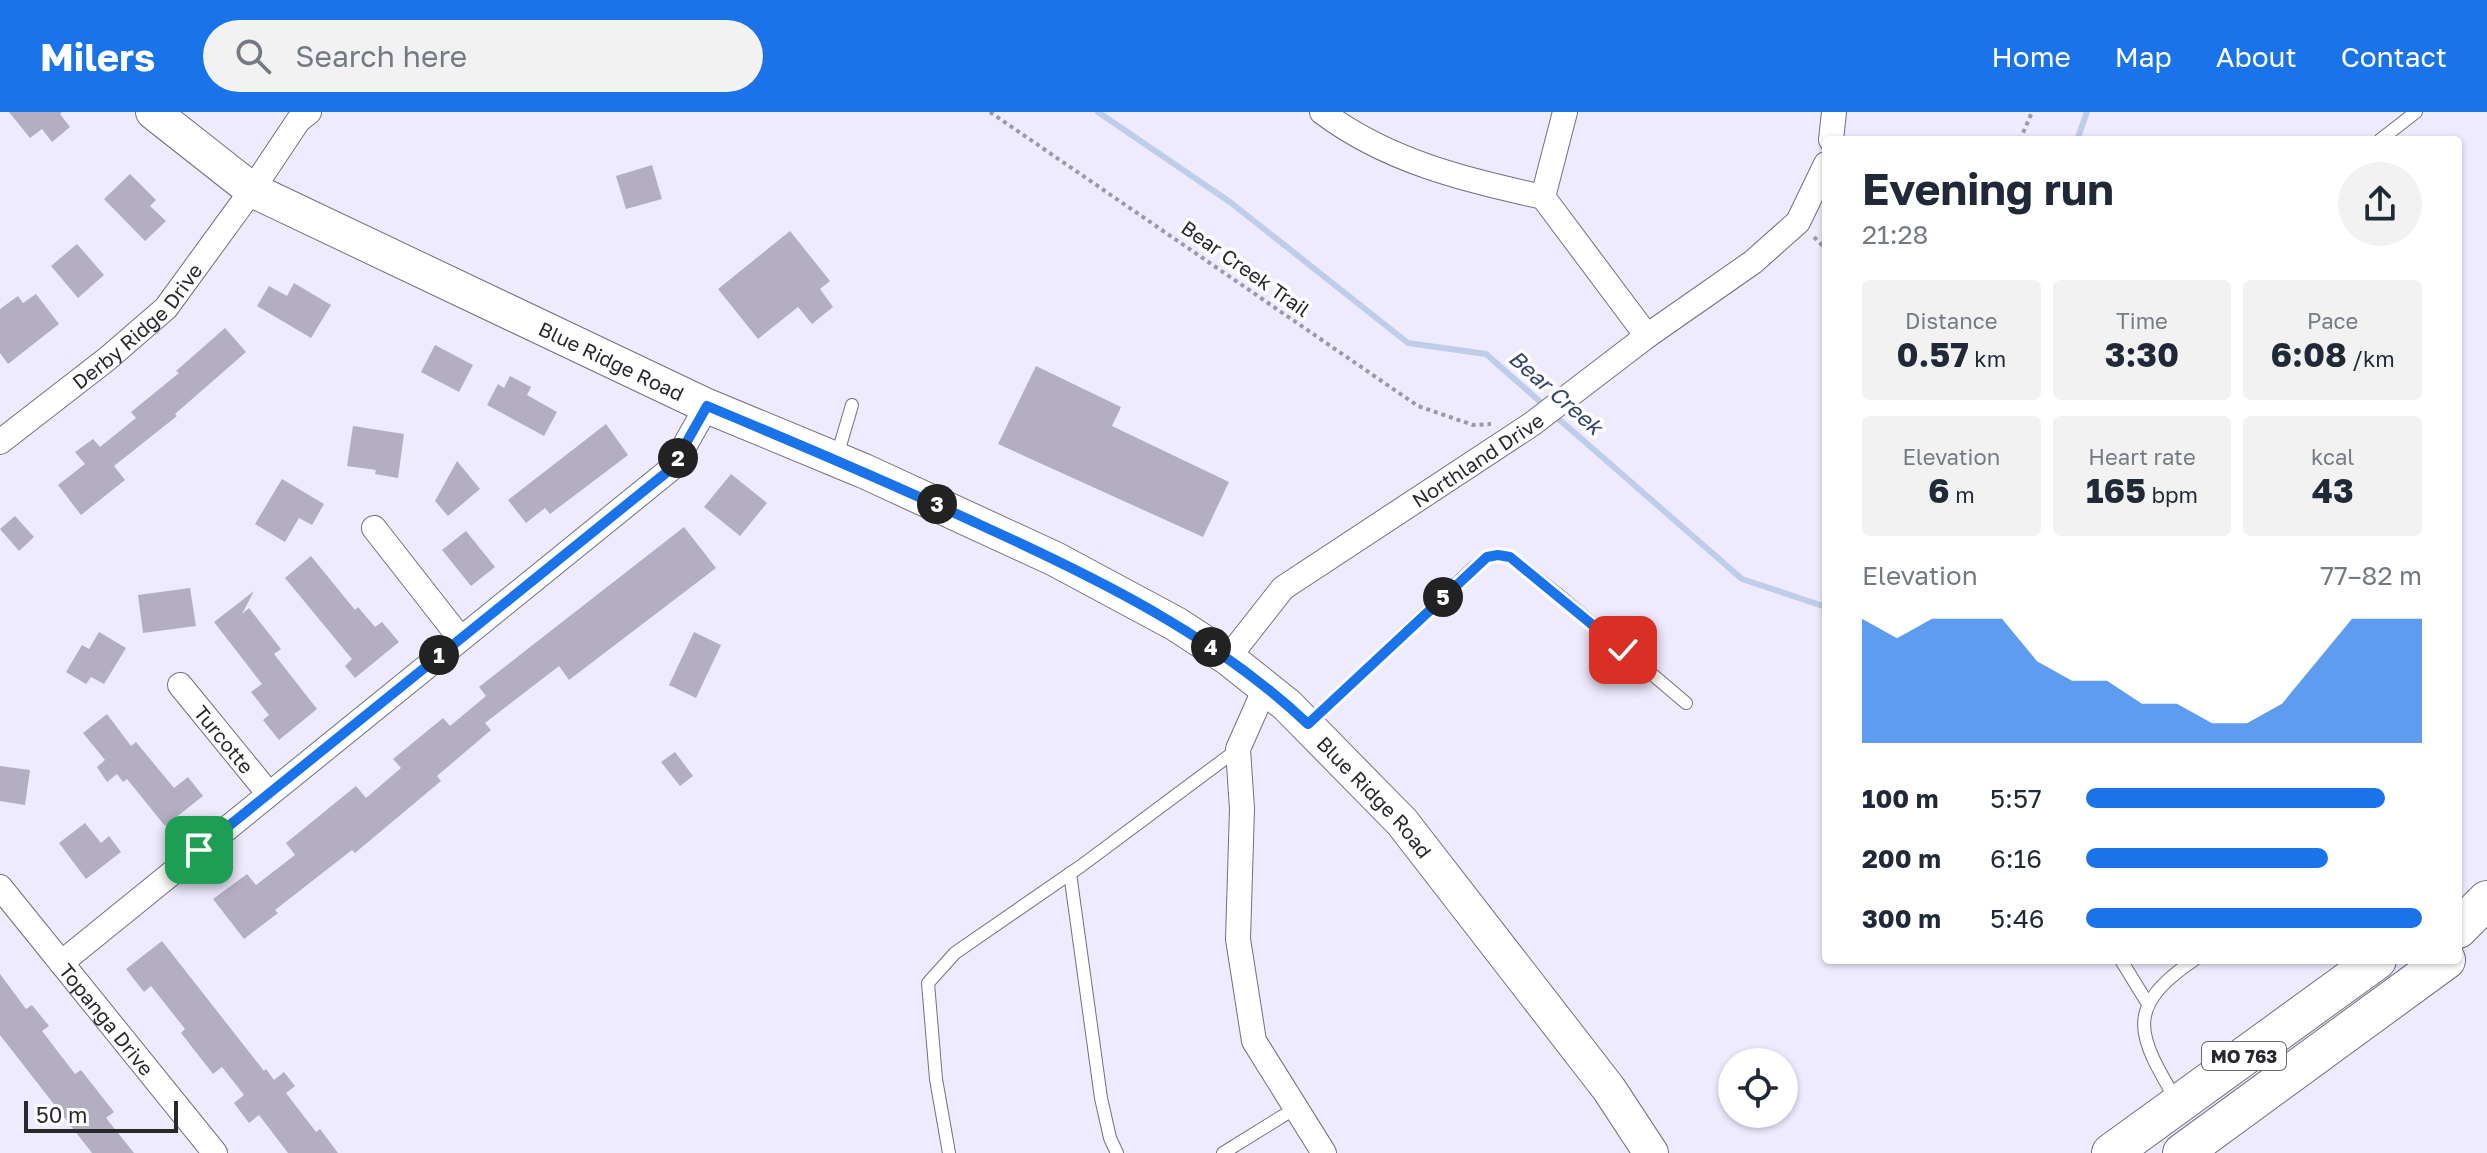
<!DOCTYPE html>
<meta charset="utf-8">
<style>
body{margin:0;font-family:"Golos Text",sans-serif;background:#f2f2f3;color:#1f2937;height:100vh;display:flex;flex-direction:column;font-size:30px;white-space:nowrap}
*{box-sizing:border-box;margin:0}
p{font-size:26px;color:#747a83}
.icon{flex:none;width:44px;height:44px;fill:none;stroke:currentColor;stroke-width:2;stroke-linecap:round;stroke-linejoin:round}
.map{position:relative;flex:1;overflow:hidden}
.panel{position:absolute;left:1822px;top:24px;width:640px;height:828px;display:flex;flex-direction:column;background:#fff;border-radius:8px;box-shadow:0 2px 6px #0004}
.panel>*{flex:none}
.fabs{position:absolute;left:1718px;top:936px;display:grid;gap:16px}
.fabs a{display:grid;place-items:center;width:80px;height:80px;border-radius:50%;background:#fff;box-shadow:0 2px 6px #0004;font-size:40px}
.scale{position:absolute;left:24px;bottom:20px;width:154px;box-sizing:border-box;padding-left:8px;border:4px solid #29282f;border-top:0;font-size:22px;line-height:28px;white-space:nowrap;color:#29282f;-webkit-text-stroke:6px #fff;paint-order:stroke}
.pin{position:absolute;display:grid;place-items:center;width:68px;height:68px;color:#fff;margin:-34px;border-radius:16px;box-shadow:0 4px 12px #0006}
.km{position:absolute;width:40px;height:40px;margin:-20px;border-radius:50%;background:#222;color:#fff;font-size:22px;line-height:40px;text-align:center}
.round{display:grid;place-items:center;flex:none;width:84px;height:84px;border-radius:42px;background:#f2f2f3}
.overview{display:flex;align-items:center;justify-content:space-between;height:136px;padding:0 40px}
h1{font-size:44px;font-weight:700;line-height:60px}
.figures{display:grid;grid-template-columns:repeat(3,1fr);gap:12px;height:136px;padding:8px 40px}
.figures div{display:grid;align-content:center;border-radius:8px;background:#f2f2f3;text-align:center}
.figures b{font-size:34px;font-weight:700}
.figures small{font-size:22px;font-weight:400}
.figures p{font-size:22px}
.chart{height:224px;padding:16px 40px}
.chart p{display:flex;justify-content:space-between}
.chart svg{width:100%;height:144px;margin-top:8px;fill:#1a73e8;opacity:.7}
ul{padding:0 40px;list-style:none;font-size:26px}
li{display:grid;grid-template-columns:128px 96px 1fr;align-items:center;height:60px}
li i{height:20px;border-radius:10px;background:#1a73e8}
header{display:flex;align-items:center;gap:48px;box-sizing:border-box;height:112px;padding:0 40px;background:#1a73e8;color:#fff}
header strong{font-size:38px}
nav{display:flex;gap:44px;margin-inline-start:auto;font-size:28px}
.search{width:560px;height:72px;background:#f2f2f3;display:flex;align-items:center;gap:20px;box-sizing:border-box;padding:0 28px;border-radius:44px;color:#747a83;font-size:30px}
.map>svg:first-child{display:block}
</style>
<header>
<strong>Milers</strong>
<div class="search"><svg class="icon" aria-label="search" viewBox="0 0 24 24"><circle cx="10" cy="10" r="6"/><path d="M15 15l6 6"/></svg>Search here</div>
<nav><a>Home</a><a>Map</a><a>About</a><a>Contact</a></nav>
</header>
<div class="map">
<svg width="2487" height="1041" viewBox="0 0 2487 1041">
<rect width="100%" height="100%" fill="#efebfe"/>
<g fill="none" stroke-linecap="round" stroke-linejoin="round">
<!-- stream -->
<g stroke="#bdcdea" stroke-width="6">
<polyline points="1098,0 1230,90 1408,231 1486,242 1545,294"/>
<polyline points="2077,28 2087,0"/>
<polyline points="1553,302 1742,467 1826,495"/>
</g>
</g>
<!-- building -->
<g fill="#b3afc1">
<polygon points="9,0 62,0 60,2 70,15 52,30 42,17 30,26"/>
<polygon points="652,53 662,87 626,97 616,64"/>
<polygon points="130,62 156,88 150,94 166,109 145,129 104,87"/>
<polygon points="790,119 830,169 820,177 833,195 812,212 798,195 758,227 718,177"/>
<polygon points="77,132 104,163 78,186 51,154"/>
<polygon points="294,171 331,193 311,226 257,194 269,174 287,184"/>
<polygon points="36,182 59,212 8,252 0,241 0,197 18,184 23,191"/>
<polygon points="225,216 246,240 175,302 177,304 114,354 125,368 81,403 58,373 85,352 75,340 93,327 100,335 136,306 131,300 179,261 176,259"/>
<polygon points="435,233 473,253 459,280 421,260"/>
<polygon points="1036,254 1121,295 1112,314 1229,370 1203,425 998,332"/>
<polygon points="510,264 531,275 527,283 557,300 544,324 487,293 498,272 504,276"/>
<polygon points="606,312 628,343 550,402 545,396 526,411 508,388"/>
<polygon points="353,314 404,322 398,366 375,362 376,358 347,354"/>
<polygon points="457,349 480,377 448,404 435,389"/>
<polygon points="731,362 767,391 740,424 704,395"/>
<polygon points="282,367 324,392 312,413 299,406 285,430 255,412"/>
<polygon points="15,404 34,425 19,439 0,417"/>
<polygon points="684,415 716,456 569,568 559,554 485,611 491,618 437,664 441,669 355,741 352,738 275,798 278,801 244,827 213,787 247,762 256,773 295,743 286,731 356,674 366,686 401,656 393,647 443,606 450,614 486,584 479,575"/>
<polygon points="466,419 495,455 471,474 442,438"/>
<polygon points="311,444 355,498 358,495 375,515 382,510 399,530 355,566 345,554 352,547 285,466"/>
<polygon points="190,476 196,514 143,521 138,483"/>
<polygon points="254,479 242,502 249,496 281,537 274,542 317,597 279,628 263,608 269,603 251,580 262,572 214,510"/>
<polygon points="99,520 126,536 104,572 91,565 86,572 66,560 82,533 89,537"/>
<polygon points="694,520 721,533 696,586 669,573"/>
<polygon points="107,602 131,634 136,630 174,676 188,665 203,684 165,714 127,667 123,670 117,662 107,670 97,655 105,648 83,621"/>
<polygon points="675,640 693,664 680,674 661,650"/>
<polygon points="0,654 30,658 25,693 0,689"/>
<polygon points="85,711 101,731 109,724 121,740 86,767 59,731"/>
<polygon points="162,829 264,959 266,957 274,968 284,960 295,974 286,981 316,1020 320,1017 338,1041 288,1041 259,1003 249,1011 234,991 244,983 222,955 213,962 181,921 185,917 151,874 144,880 126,857"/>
<polygon points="0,862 26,897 32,893 49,914 42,919 75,962 81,958 114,1000 106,1006 134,1041 92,1041 0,923"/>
</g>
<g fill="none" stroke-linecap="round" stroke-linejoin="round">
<defs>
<g id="lane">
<polyline points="2380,28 2416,0"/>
<polyline points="837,344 852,293"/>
<polyline points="1308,612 1471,458 1487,445 1498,443 1510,445 1560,484 1686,591"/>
<polyline points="1070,761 1101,986 1110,1026 1117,1041"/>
<polyline points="2121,848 2148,892"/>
<path d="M 2176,988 C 2138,923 2123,896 2194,848"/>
<polyline points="949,1041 936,967 928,871 955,841 1081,754 1238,637"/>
<polyline points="1223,1041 1294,997"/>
</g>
<g id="street">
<path d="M 1322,0 C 1387,49 1465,68 1543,85 L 1647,224"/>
<polyline points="1831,28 1834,0"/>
<polyline points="1543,85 1565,0"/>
<path id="s1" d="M 0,330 L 107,247 L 166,196 L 252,78 L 298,9 L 309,0"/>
<polyline points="374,416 460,526"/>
<path id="s2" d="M 1228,546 L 1283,476 L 1532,312 L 1647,224 L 1753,150 L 1798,110 L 1826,52"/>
<path id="s3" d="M 180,573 L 269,682"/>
<polyline points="1265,576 1238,637 1242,697 1238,827 1254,929 1324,1041"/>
<path id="s4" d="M 0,775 L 215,1041"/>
<polyline points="61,851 672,356 707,294"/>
</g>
<g id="secondary">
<path id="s5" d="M 153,0 L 252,78 L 707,294 L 864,359 L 1055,447 L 1176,512 L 1228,546 L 1287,593 L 1402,710 L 1609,977 L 1651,1041"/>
</g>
<g id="primary">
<polyline points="2458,817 2487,788"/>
<polyline points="2111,1041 2377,848"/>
<polyline points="2182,1041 2446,848"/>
</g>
</defs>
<!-- lane casing -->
<use href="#lane" stroke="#726f7f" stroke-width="14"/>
<!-- street casing -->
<use href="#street" stroke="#726f7f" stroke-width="26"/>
<!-- secondary casing -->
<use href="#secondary" stroke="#726f7f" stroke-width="36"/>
<!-- primary casing -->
<use href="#primary" stroke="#726f7f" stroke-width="40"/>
<!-- path -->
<g stroke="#9c99a7" stroke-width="4" stroke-dasharray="4 4" stroke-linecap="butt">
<polyline points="990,0 1418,294 1473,313 1491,312"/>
<polyline points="2020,28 2032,0"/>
<polyline points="1814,125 1826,137"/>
</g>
<!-- lane -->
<use href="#lane" stroke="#fff" stroke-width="12"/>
<!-- street -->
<use href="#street" stroke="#fff" stroke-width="24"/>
<!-- secondary -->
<use href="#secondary" stroke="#fff" stroke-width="34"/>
<!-- primary -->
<use href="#primary" stroke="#fff" stroke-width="38"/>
</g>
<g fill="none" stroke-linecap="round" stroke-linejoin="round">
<defs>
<path id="route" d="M 199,738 L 672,356 L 707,294 C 801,333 895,373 987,416 C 1101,468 1216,525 1308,612 L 1487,445 L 1498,443 L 1510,445 L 1623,538"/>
</defs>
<!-- route casing -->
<use href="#route" stroke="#fff" stroke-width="16"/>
<!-- route -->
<use href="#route" stroke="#1a73e8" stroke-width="10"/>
</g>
<g text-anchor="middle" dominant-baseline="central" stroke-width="7" stroke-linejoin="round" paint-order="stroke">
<!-- shield labels -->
<rect fill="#fff" stroke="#69686d" stroke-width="2" x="2202" y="930" width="84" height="28" rx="6"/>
<g font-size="18" font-weight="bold" fill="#29282f">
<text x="2244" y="944">MO 763</text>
</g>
<!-- street labels -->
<g font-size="20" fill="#29282f" stroke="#fff">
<text transform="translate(1246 156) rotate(35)">Bear Creek Trail</text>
<text stroke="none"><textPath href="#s1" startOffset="180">Derby Ridge Drive</textPath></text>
<text stroke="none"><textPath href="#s5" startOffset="524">Blue Ridge Road</textPath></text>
<text stroke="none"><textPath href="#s2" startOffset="322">Northland Drive</textPath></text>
<text stroke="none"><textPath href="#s3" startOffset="70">Turcotte</textPath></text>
<text stroke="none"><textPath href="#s5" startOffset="1412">Blue Ridge Road</textPath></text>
<text stroke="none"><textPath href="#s4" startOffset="170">Topanga Drive</textPath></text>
</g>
<!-- water labels -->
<g font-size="22" font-style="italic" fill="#31466e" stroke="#fff">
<text transform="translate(1556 280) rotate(41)">Bear Creek</text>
</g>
</g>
</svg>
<div class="fabs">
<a><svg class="icon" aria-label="locate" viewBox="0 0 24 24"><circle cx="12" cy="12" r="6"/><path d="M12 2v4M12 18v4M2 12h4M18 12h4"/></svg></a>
</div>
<div class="scale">50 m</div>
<div class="pin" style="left:199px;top:738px;background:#1e9e55"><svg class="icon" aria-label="arrive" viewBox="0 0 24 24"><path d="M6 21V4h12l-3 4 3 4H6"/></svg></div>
<div class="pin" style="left:1623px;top:538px;background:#d93025"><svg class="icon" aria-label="check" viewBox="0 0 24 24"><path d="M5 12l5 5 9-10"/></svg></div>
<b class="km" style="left:439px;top:543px">1</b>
<b class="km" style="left:678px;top:346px">2</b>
<b class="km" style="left:937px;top:392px">3</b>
<b class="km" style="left:1211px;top:535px">4</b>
<b class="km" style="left:1443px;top:485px">5</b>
<section class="panel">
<div class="overview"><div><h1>Evening run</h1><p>21:28</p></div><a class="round"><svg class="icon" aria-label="share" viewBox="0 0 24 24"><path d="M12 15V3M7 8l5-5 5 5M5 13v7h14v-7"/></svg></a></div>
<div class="figures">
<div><p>Distance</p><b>0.57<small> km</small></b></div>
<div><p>Time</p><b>3:30</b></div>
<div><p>Pace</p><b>6:08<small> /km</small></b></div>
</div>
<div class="figures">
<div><p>Elevation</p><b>6<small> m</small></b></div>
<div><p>Heart rate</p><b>165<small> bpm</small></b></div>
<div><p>kcal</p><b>43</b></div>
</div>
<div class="chart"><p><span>Elevation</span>77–82 m</p>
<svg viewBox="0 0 160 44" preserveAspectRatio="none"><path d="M0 44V6L10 12L20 6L30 6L40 6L50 19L60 25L70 25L80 32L90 32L100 38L110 38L120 32L130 19L140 6L150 6L160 6V44z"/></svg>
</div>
<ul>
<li><b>100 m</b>5:57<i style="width:89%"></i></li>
<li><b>200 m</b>6:16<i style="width:72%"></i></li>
<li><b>300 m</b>5:46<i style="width:100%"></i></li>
</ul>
</section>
</div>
